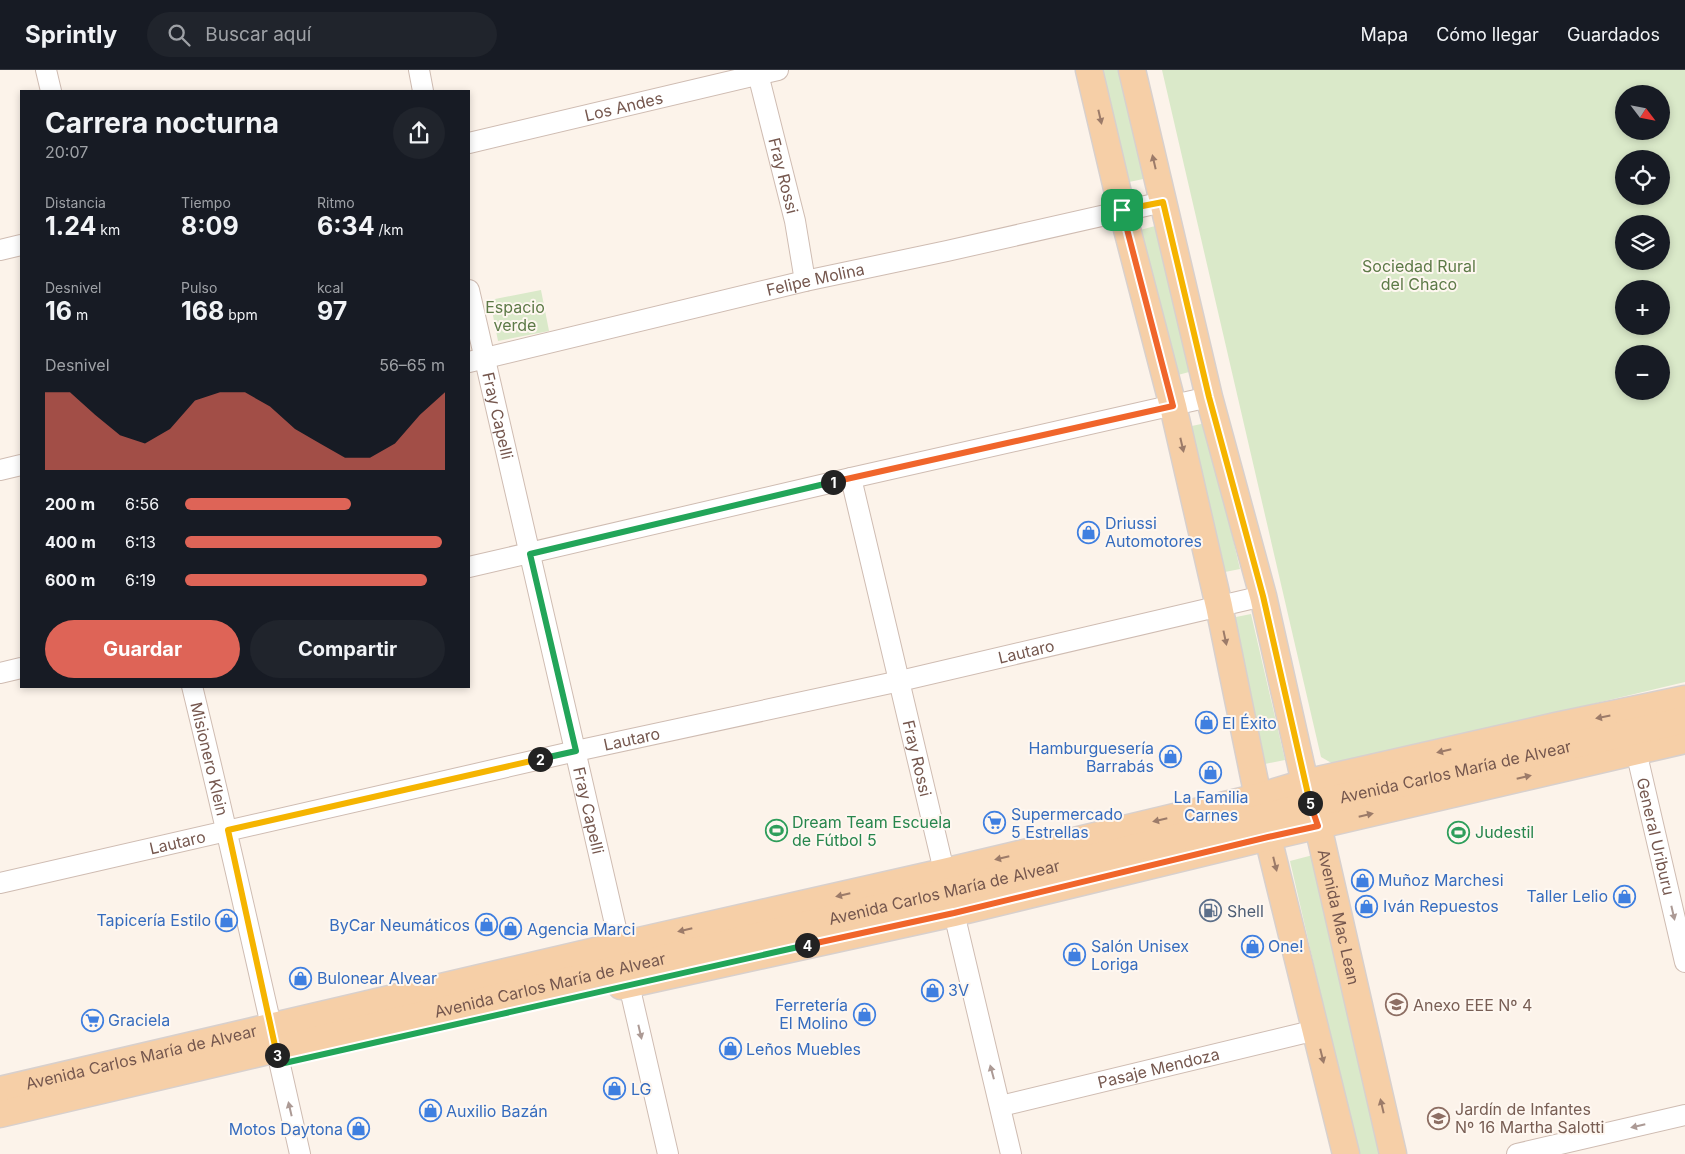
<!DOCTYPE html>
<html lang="es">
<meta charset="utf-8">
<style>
body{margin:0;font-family:Inter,sans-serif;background:#20242c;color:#f1f3f6;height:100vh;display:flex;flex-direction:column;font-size:19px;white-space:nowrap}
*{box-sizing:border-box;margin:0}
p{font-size:16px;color:#9ea1a6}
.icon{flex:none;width:28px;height:28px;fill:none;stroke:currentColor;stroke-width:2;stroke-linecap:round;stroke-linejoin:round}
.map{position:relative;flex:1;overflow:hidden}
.drawer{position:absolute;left:20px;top:20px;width:450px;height:598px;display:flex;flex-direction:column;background:#171b24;border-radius:0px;box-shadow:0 2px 8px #0003}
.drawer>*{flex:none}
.needle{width:32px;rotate:122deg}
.fabs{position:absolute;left:1615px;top:15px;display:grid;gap:10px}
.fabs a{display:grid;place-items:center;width:55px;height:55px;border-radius:50%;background:#171b24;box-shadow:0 2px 8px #0003;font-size:25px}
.pin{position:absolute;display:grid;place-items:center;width:42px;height:42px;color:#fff;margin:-21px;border-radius:10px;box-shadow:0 2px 8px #0006}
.km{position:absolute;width:25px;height:25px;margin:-12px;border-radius:50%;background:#222;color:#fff;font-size:14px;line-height:25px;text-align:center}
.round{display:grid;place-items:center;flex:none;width:52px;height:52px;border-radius:26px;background:#20242c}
.summary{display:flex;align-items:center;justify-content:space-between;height:85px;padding:0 25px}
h1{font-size:28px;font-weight:700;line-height:38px}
.figures{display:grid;grid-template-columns:repeat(3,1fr);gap:8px;height:85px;padding:5px 25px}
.figures div{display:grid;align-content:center}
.figures b{font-size:25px;font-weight:700}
.figures small{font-size:14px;font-weight:400}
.figures p{font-size:14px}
.chart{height:140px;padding:10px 25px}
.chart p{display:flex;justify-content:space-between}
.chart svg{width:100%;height:90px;margin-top:5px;fill:#de6457;opacity:.7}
.cta{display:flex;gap:10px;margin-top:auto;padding:10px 25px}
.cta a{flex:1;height:58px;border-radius:30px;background:#de6457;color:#fff;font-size:20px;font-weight:700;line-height:58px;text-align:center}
.cta a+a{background:#20242c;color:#f1f3f6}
ul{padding:0 25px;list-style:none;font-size:16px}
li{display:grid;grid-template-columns:80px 60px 1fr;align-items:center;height:38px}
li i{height:12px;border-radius:6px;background:#de6457}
header{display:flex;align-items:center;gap:30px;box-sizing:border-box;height:70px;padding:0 25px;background:#171b24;border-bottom:1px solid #363941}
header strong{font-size:24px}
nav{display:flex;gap:28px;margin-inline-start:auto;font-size:18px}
.search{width:350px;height:45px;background:#20242c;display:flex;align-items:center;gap:12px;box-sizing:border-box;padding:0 18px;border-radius:28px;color:#9ea1a6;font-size:19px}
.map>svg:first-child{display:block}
</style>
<header>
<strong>Sprintly</strong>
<div class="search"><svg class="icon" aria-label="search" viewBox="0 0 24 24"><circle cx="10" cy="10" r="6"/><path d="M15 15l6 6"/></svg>Buscar aquí</div>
<nav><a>Mapa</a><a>Cómo llegar</a><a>Guardados</a></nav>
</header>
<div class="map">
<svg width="1685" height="1084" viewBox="0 0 1685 1084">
<rect width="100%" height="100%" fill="#fcf3ea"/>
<!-- green -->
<g fill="#dae9c9" fill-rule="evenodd">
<polygon points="1103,0 1123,0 1148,108 1129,112"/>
<path d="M 1162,0 L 1685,0 L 1685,612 L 1335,695 L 1321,687 ZM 1624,24 L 1661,24 L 1661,61 L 1624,61 ZM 1624,89 L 1661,89 L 1661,126 L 1624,126 ZM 1624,154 L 1661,154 L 1661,191 L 1624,191 ZM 1624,219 L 1661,219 L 1661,256 L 1624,256 ZM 1624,284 L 1661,284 L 1661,321 L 1624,321 Z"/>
<polygon points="1159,155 1193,301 1174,306 1140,160"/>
<polygon points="541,220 549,261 498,271 490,230"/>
<polygon points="1206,353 1240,499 1220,503 1187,357"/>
<polygon points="1251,544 1285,690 1265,694 1231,548"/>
<polygon points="1313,785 1380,1074 1378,1084 1359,1084 1357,1082 1290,791"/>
</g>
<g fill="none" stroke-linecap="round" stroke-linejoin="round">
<defs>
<g id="minor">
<polyline points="46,0 51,21"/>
<polyline points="419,0 423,21"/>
<path id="s1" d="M 757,0 L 795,151 L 805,211"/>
<path id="s2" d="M 469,73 L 778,0"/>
<polyline points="0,180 21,175"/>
<path id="s3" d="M 469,220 L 668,1084"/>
<path id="s4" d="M 469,292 L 805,211 L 947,181 L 1163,132"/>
<polyline points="0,400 21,395"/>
<path id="s5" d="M 851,408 L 1011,1084"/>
<polyline points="469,497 851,408 1209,327"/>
<polyline points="0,603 21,598"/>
<path id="s6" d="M 192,616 C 230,772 265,928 300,1084"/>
<path id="s7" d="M 1633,668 L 1685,892"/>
<path id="s8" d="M 0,813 L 576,681 L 900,611 L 1263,526"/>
<path id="s9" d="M 1001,1036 L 1316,960"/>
<polyline points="1517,1084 1685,1045"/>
</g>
<g id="major">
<polyline points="1089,0 1122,140 1173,336 1219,536 1258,727 1346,1084"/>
<path id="s10" d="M 1132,0 L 1209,327 L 1263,526 L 1305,713 L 1318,756 L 1393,1084"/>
<polyline points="621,916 954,843 1268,767 1685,670"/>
<path id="s11" d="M 0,1020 L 621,875 L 944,802 L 1258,727 L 1305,713 L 1556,656 L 1685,629"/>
<path id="s12" d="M 0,1044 L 1264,747 L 1311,734 L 1685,650"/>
</g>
</defs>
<!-- minor casing -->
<use href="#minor" stroke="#cfbcb2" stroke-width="22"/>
<!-- major casing -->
<use href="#major" stroke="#d8d0cd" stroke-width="29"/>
<!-- minor -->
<use href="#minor" stroke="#fff" stroke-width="20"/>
<!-- major -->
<use href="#major" stroke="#f6cfa7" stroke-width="26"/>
</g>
<!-- one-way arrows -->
<defs><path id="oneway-solid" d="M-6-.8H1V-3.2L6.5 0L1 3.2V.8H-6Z" transform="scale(1.25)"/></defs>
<g fill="#9c7b69">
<use href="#oneway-solid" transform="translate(1100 47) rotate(77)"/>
<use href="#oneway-solid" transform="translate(1154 92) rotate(-103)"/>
<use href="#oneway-solid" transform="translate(1182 375) rotate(77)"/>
<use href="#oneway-solid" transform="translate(1225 568) rotate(78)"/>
<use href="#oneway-solid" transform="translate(1603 647) rotate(169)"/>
<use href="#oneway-solid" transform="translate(1444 681) rotate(167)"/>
<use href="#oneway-solid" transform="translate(1524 707) rotate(-13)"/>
<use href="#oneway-solid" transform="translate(1366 745) rotate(-13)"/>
<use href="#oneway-solid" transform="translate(1160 750) rotate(167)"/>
<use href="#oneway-solid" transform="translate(1002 788) rotate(167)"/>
<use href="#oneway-solid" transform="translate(1275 794) rotate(76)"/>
<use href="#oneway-solid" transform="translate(843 825) rotate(167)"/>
<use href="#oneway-solid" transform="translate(685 860) rotate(167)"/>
<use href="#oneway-solid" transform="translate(1322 986) rotate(76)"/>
<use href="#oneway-solid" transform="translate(1382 1036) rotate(-103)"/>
</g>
<g fill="#ac9a95">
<use href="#oneway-solid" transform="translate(1673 843) rotate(77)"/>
<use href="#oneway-solid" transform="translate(640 962) rotate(77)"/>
<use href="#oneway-solid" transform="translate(992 1002) rotate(-105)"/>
<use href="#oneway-solid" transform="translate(290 1039) rotate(-103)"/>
<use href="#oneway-solid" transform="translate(1638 1056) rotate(167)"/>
</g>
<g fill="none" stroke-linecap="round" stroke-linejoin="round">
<defs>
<polyline id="split-1" points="833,412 1173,336 1122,140"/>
<polyline id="split-2" points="540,689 576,681 530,484 833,412"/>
<polyline id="split-3" points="277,985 228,760 540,689"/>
<polyline id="split-4" points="277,985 280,994 807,875"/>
<polyline id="split-5" points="807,875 954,843 1268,767 1318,756 1310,733"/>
<polyline id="split-6" points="1122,140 1163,132 1209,327 1263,526 1310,733"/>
</defs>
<!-- split-1 casing -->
<use href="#split-1" stroke="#fff" stroke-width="10"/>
<!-- split-2 casing -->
<use href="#split-2" stroke="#fff" stroke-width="10"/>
<!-- split-3 casing -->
<use href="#split-3" stroke="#fff" stroke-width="10"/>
<!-- split-4 casing -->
<use href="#split-4" stroke="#fff" stroke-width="10"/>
<!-- split-5 casing -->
<use href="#split-5" stroke="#fff" stroke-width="10"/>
<!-- split-6 casing -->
<use href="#split-6" stroke="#fff" stroke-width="10"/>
<!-- split-1 -->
<use href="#split-1" stroke="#f0652b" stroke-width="6"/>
<!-- split-2 -->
<use href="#split-2" stroke="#22a559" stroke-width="6"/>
<!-- split-3 -->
<use href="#split-3" stroke="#f5b400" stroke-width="6"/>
<!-- split-4 -->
<use href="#split-4" stroke="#22a559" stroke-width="6"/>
<!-- split-5 -->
<use href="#split-5" stroke="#f0652b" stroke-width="6"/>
<!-- split-6 -->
<use href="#split-6" stroke="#f5b400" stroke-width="6"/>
</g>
<!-- icons -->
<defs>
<symbol id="shop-ring" viewBox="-11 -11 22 22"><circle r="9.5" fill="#fef7f0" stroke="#3f7fe0" stroke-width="1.5"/><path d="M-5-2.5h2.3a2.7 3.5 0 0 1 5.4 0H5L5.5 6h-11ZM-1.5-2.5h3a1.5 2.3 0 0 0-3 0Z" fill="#3f7fe0"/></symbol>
<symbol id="supermarket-ring" viewBox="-11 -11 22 22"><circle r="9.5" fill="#fef7f0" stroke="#3f7fe0" stroke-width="1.5"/><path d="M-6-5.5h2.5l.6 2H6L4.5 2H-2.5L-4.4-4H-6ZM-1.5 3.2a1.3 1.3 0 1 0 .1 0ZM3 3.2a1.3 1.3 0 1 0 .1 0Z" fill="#3f7fe0"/></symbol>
<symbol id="stadium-ring" viewBox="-11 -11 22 22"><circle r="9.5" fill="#fef7f0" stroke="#2e9e5b" stroke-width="1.5"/><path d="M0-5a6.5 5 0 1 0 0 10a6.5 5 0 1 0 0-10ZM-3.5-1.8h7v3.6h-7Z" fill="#2e9e5b"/></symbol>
<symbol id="fuel-ring" viewBox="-11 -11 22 22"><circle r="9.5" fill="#fef7f0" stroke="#5c6f8a" stroke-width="1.5"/><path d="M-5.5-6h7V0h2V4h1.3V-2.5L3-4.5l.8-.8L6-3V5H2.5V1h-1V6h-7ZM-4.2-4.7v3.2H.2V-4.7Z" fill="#5c6f8a"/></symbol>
<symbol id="school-ring" viewBox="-11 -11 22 22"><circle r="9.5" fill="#fef7f0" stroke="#8d6e63" stroke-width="1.5"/><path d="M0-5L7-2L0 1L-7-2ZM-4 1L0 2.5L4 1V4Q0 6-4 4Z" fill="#8d6e63"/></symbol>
</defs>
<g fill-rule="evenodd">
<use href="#shop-ring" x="1076" y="450" width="25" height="25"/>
<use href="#shop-ring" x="1194" y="640" width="25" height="25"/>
<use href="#shop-ring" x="1158" y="674" width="25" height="25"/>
<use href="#shop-ring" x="1198" y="690" width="25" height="25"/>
<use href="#supermarket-ring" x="982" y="740" width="25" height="25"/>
<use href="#stadium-ring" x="764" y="748" width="25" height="25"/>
<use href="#stadium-ring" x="1446" y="750" width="25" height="25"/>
<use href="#shop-ring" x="1350" y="798" width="25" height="25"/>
<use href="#shop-ring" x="1612" y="814" width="25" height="25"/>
<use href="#shop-ring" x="1354" y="824" width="25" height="25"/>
<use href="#fuel-ring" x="1198" y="828" width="25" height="25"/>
<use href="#shop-ring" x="214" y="838" width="25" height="25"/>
<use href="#shop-ring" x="474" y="842" width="25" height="25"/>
<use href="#shop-ring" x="498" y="846" width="25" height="25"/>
<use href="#shop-ring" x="1240" y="864" width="25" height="25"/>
<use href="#shop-ring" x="1062" y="872" width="25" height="25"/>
<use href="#shop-ring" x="288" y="896" width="25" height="25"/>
<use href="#shop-ring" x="920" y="908" width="25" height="25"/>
<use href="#school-ring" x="1384" y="922" width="25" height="25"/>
<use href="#shop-ring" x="852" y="932" width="25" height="25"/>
<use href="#supermarket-ring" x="80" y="938" width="25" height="25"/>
<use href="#shop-ring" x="718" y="966" width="25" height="25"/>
<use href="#shop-ring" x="602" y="1006" width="25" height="25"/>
<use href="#shop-ring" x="418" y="1028" width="25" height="25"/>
<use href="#school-ring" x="1426" y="1036" width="25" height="25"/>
<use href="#shop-ring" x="346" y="1046" width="25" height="25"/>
</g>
<g text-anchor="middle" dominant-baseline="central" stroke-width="4" stroke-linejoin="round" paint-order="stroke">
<!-- street labels -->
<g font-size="16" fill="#75574e" stroke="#fef7f0">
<text stroke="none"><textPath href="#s2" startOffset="159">Los Andes</textPath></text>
<text stroke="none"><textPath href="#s1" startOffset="109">Fray Rossi</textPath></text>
<text stroke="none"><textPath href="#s4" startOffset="356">Felipe Molina</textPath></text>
<text stroke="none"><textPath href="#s3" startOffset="129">Fray Capelli</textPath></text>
<text stroke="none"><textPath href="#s8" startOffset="1052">Lautaro</textPath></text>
<text stroke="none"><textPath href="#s8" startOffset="648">Lautaro</textPath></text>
<text stroke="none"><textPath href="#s5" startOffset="288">Fray Rossi</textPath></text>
<text stroke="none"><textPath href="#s6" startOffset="75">Misionero Klein</textPath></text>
<text stroke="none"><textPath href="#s12" startOffset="1495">Avenida Carlos María de Alvear</textPath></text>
<text stroke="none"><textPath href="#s3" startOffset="534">Fray Capelli</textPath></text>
<text stroke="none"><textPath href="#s7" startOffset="101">General Uriburu</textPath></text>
<text stroke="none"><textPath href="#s8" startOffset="182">Lautaro</textPath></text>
<text stroke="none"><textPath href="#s12" startOffset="970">Avenida Carlos María de Alvear</textPath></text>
<text stroke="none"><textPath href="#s10" startOffset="872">Avenida Mac Lean</textPath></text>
<text stroke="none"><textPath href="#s12" startOffset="565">Avenida Carlos María de Alvear</textPath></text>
<text stroke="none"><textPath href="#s11" startOffset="145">Avenida Carlos María de Alvear</textPath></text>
<text stroke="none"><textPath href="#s9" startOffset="162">Pasaje Mendoza</textPath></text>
</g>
<!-- park labels -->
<g font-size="16" fill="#5d7a47" stroke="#fef7f0">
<text x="1419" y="196">Sociedad Rural<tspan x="1419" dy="18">del Chaco</tspan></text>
<text x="515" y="237">Espacio<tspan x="515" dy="18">verde</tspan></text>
</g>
<!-- shop labels -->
<g font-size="16" fill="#366cbe" stroke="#fef7f0" text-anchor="start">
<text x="1105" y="453">Driussi<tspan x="1105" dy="18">Automotores</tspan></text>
<text x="1222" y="653">El Éxito</text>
<text x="1154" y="678" text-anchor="end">Hamburguesería<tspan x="1154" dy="18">Barrabás</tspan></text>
<text x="1211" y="727" text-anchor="middle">La Familia<tspan x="1211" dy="18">Carnes</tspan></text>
<text x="1011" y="744">Supermercado<tspan x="1011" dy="18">5 Estrellas</tspan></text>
<text x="1378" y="810">Muñoz Marchesi</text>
<text x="1608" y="826" text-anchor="end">Taller Lelio</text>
<text x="1383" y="836">Iván Repuestos</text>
<text x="211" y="850" text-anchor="end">Tapicería Estilo</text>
<text x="470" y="855" text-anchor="end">ByCar Neumáticos</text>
<text x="527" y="859">Agencia Marci</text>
<text x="1091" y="876">Salón Unisex<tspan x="1091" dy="18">Loriga</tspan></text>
<text x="1268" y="876">One!</text>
<text x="317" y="908">Bulonear Alvear</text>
<text x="948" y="920">3V</text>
<text x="848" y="935" text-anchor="end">Ferretería<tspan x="848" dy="18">El Molino</tspan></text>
<text x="108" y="950">Graciela</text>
<text x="746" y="979">Leños Muebles</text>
<text x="631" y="1019">LG</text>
<text x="446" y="1041">Auxilio Bazán</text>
<text x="343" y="1059" text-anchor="end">Motos Daytona</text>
</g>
<!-- leisure labels -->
<g font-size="16" fill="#27864d" stroke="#fef7f0" text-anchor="start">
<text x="792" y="752">Dream Team Escuela<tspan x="792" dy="18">de Fútbol 5</tspan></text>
<text x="1475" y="762">Judestil</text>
</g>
<!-- service labels -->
<g font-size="16" fill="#4e5e75" stroke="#fef7f0" text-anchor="start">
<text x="1227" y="841">Shell</text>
</g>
<!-- education labels -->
<g font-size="16" fill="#785e54" stroke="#fef7f0" text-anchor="start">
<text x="1413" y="935">Anexo EEE Nº 4</text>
<text x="1455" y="1039">Jardín de Infantes<tspan x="1455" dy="18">Nº 16 Martha Salotti</tspan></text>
</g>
</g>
</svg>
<div class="fabs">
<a><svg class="needle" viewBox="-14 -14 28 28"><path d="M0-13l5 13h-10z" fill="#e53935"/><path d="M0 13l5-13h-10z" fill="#9ea1a6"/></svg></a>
<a><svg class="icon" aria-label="locate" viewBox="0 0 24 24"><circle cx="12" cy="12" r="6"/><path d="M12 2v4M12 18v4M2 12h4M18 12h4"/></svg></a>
<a><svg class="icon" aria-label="layers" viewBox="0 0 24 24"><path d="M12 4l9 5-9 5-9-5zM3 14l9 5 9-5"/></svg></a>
<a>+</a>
<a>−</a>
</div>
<div class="pin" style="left:1122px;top:140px;background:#1e9e55"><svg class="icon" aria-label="arrive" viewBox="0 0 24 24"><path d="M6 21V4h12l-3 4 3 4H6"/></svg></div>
<b class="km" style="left:833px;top:412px">1</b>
<b class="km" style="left:540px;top:689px">2</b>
<b class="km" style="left:277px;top:985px">3</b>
<b class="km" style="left:807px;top:875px">4</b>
<b class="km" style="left:1310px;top:733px">5</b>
<section class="drawer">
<div class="summary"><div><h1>Carrera nocturna</h1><p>20:07</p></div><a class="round"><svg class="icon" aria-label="share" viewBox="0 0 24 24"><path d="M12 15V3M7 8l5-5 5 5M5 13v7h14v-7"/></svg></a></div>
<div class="figures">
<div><p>Distancia</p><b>1.24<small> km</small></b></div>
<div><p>Tiempo</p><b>8:09</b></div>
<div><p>Ritmo</p><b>6:34<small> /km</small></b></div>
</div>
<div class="figures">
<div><p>Desnivel</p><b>16<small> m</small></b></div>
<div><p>Pulso</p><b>168<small> bpm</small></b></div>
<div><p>kcal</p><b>97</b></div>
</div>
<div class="chart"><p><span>Desnivel</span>56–65 m</p>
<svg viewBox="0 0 160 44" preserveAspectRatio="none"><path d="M0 44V6L10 6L20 17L30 27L40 31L50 24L60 10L70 6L80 6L90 13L100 24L110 31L120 38L130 38L140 31L150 17L160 6V44z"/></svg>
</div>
<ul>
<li><b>200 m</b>6:56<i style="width:64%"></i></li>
<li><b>400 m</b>6:13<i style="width:99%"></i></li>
<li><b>600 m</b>6:19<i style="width:93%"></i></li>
</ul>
<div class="cta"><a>Guardar</a><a>Compartir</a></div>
</section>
</div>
